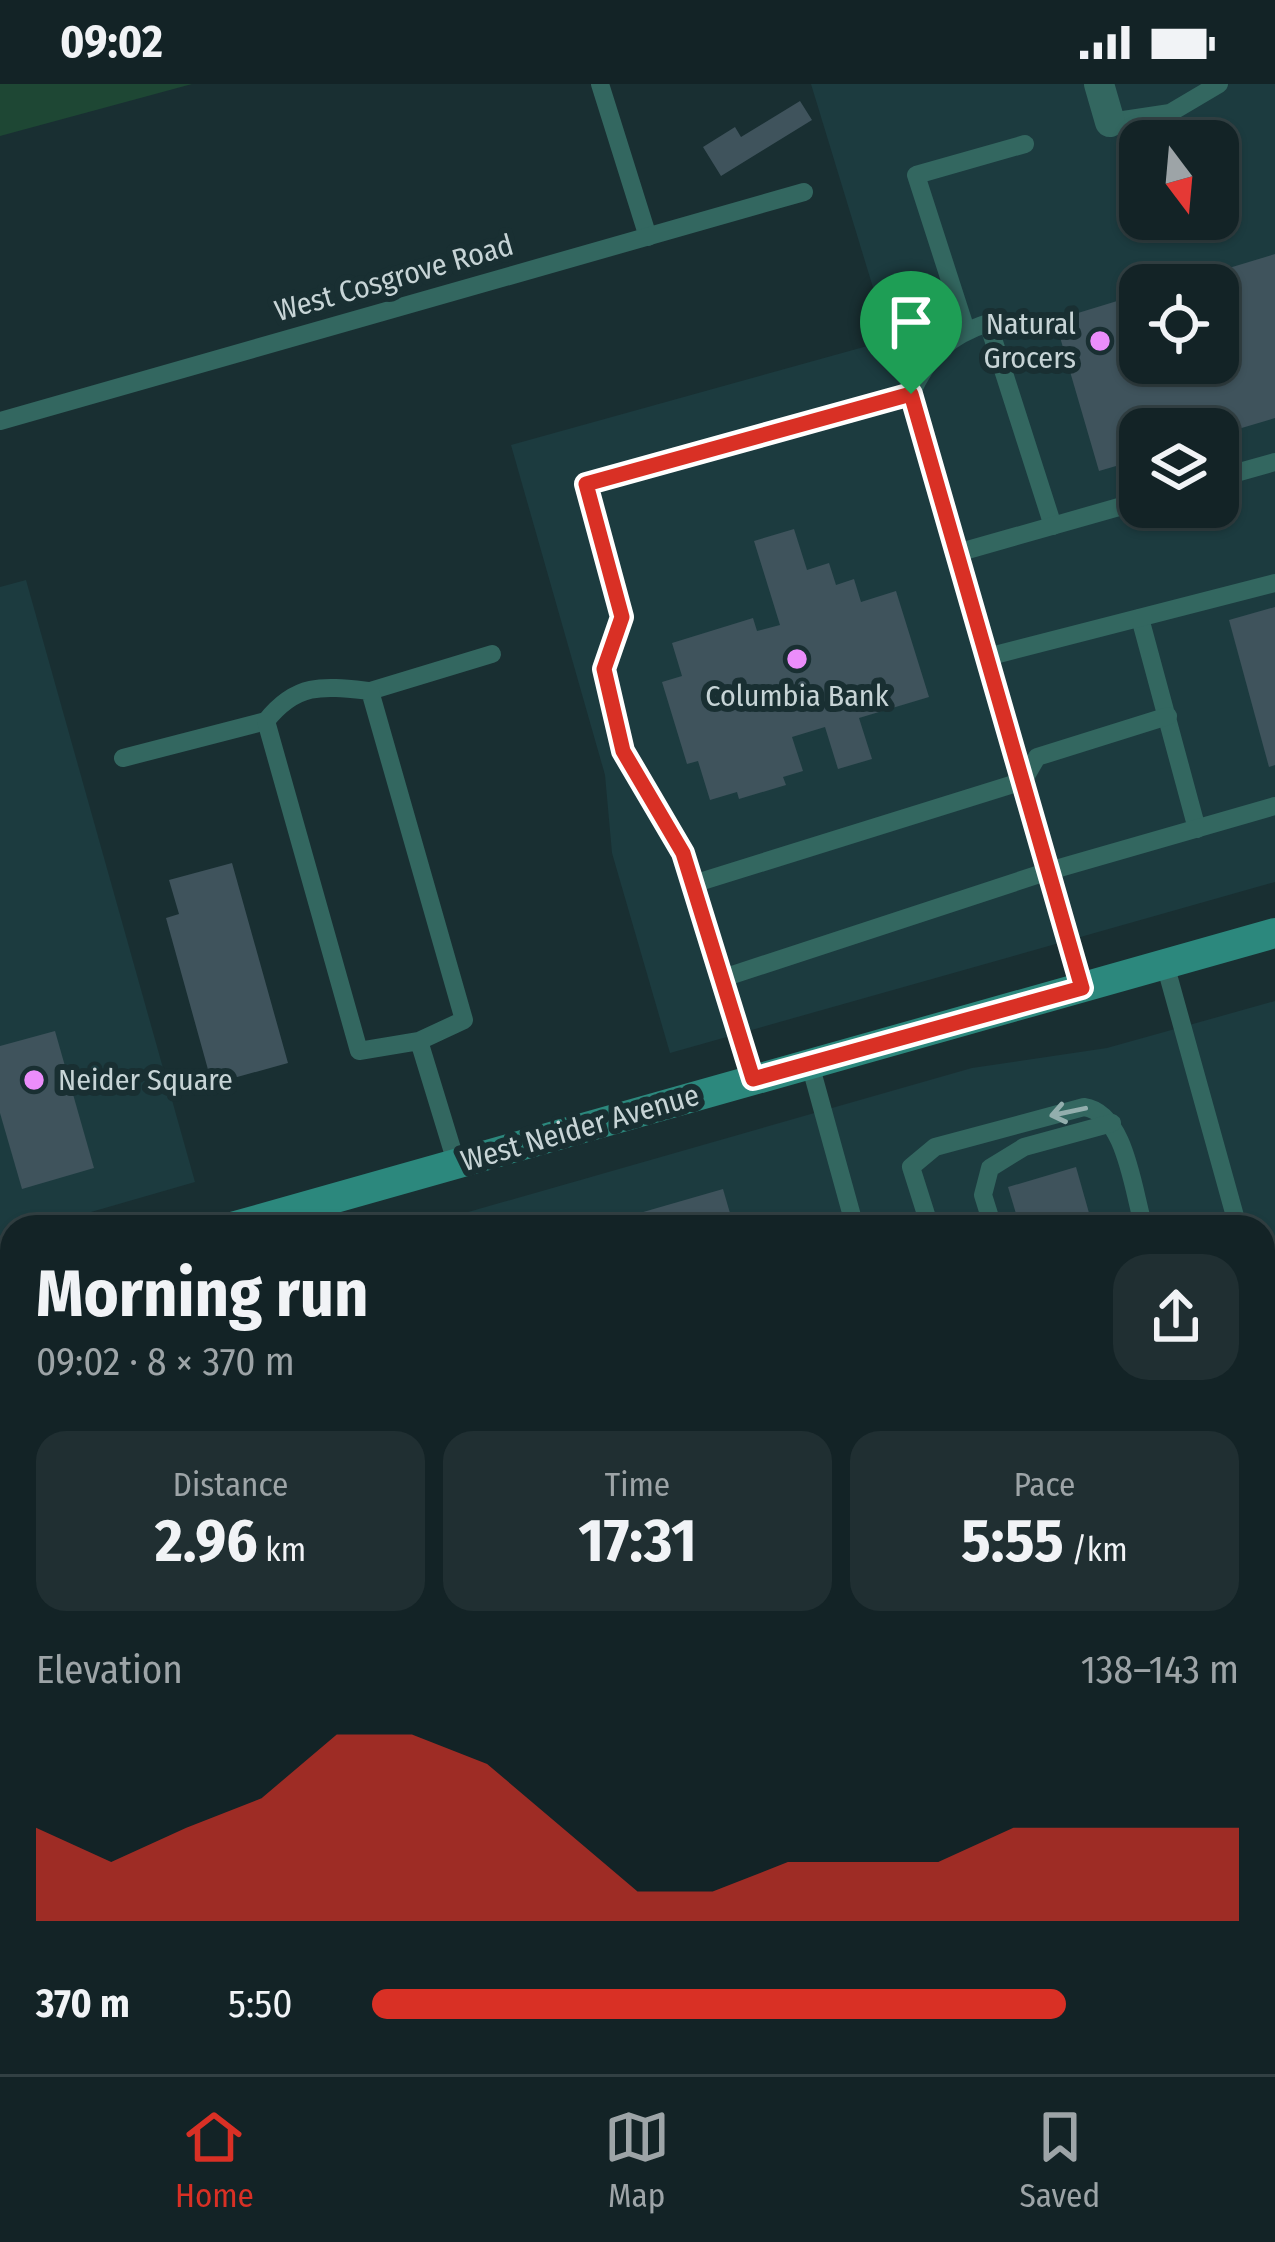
<!DOCTYPE html>
<meta charset="utf-8">
<style>
body{margin:0;font-family:"Fira Sans Condensed",sans-serif;background:#202f32;color:#f1f3f6;height:100vh;display:flex;flex-direction:column;font-size:45px;white-space:nowrap}
*{box-sizing:border-box;margin:0}
p{font-size:39px;color:#9da4a7}
.icon{flex:none;width:66px;height:66px;fill:none;stroke:currentColor;stroke-width:2;stroke-linecap:round;stroke-linejoin:round}
.map{position:relative;flex:1;overflow:hidden}
.sheet{position:absolute;left:0px;top:1131px;width:1275px;height:861px;display:flex;flex-direction:column;background:#132326;border-radius:36px 36px 0 0;box-shadow:0 3px 9px #0004,0 0 0 3px #324043}
.sheet>*{flex:none}
.needle{width:78px;rotate:164deg}
.buttons{position:absolute;left:1119px;top:36px;display:grid;gap:24px}
.buttons a{display:grid;place-items:center;width:120px;height:120px;border-radius:24px;background:#132326;box-shadow:0 3px 9px #0004,0 0 0 3px #324043;font-size:60px}
.pin{position:absolute;display:grid;place-items:center;width:102px;height:102px;color:#fff;margin:-123px -51px;border-radius:50% 50% 50% 0;rotate:-45deg;box-shadow:0 0 12px #0007}
.pin .icon{rotate:45deg}
.round{display:grid;place-items:center;flex:none;width:126px;height:126px;border-radius:36px;background:#202f32}
.overview{display:flex;align-items:center;justify-content:space-between;height:204px;padding:0 36px}
h1{font-size:66px;font-weight:700;line-height:90px}
.stats{display:grid;grid-template-columns:repeat(3,1fr);gap:18px;height:204px;padding:12px 36px}
.stats div{display:grid;align-content:center;border-radius:30px;background:#202f32;text-align:center}
.stats b{font-size:60px;font-weight:700}
.stats small{font-size:33px;font-weight:400}
.stats p{font-size:33px}
.chart{height:336px;padding:24px 36px}
.chart p{display:flex;justify-content:space-between}
.chart svg{width:100%;height:216px;margin-top:12px;fill:#d93025;opacity:.7}
ul{padding:0 36px;list-style:none;font-size:39px}
li{display:grid;grid-template-columns:192px 144px 1fr;align-items:center;height:90px}
li i{height:30px;border-radius:15px;background:#d93025}
.status{display:flex;justify-content:space-between;align-items:center;height:84px;padding:0 60px;background:#132326;direction:ltr}
.status svg{height:33px;fill:currentColor}
.tabs{display:flex;justify-content:space-around;align-items:center;height:168px;border-top:3px solid #324043;background:#132326;font-size:33px;color:#9da4a7}
.tabs a{display:grid;justify-items:center;gap:6px}
.tabs .on{color:#d93025}
.map>svg:first-child{display:block}
</style>
<div class="status"><b>09:02</b><svg viewBox="0 0 49 12"><path d="M0 12V9h3v3zM5 12V6h3v6zM10 12V3h3v9zM15 12V0h3v12zM26 1h20v11H26zM47 4h2v5h-2z"/></svg></div>
<div class="map">
<svg width="1275" height="1990" viewBox="0 0 1275 1990">
<rect width="100%" height="100%" fill="#192f32"/>
<!-- built -->
<g fill="#1c3b3f" fill-rule="evenodd">
<path d="M 811,0 L 1275,0 L 1275,798 L 670,969 L 612,769 L 605,691 L 511,361 L 889,256 ZM 1140,57 L 1218,57 L 1218,135 L 1140,135 ZM 1140,201 L 1218,201 L 1218,279 L 1140,279 ZM 1140,345 L 1218,345 L 1218,423 L 1140,423 Z"/>
<polygon points="26,496 195,1098 39,1143 12,1143 12,1151 0,1154 0,503"/>
<polygon points="1275,917 1275,1990 0,1990 0,1261 12,1257 12,1980 1263,1980 1263,1143 416,1143 972,984 1107,964"/>
</g>
<!-- green -->
<polygon fill="#1e4734" points="0,0 192,0 0,52"/>
<!-- building -->
<g fill="#3f535c">
<polygon points="800,17 812,36 721,92 703,63 735,43 741,53"/>
<polygon points="1275,170 1275,334 1218,351 1218,345 1140,345 1140,375 1099,387 1055,236 1140,210 1140,279 1218,279 1218,201 1176,200"/>
<polygon points="794,445 807,486 829,479 836,501 854,495 861,518 896,507 929,613 859,634 872,675 838,685 825,643 792,653 803,687 783,693 786,701 739,715 737,708 710,716 698,677 687,680 662,598 682,592 672,559 753,534 757,547 780,541 754,457"/>
<polygon points="1275,523 1275,681 1269,683 1229,536"/>
<polygon points="232,779 288,979 212,1000 166,834 179,830 169,796"/>
<polygon points="55,947 94,1084 22,1105 0,1029 0,962"/>
<polygon points="1076,1083 1093,1143 1020,1143 1008,1103"/>
<polygon points="723,1105 734,1143 614,1143 612,1137"/>
<polygon points="0,1384 12,1390 12,1412 0,1434"/>
<polygon points="1275,1717 1275,1990 742,1990 739,1980 1263,1980 1263,1721"/>
<polygon points="244,1980 693,1980 696,1990 246,1990"/>
</g>
<g fill="none" stroke-linecap="round" stroke-linejoin="round">
<!-- lane -->
<g stroke="#336760" stroke-width="18">
<polyline points="600,0 648,153"/>
<polyline points="1110,38 1170,29 1219,0"/>
<polyline points="966,246 916,91 1025,60"/>
<path d="M 911,310 C 928,272 948,252 988,239 L 1053,442"/>
<polyline points="0,337 804,108"/>
<polyline points="1218,394 1275,378"/>
<polyline points="957,469 1140,417"/>
<polyline points="1140,534 1197,745"/>
<polyline points="987,573 1275,499"/>
<polyline points="370,607 492,570"/>
<polyline points="123,674 266,637"/>
<polyline points="693,800 1023,697 1037,673 1168,632"/>
<polyline points="1165,880 1238,1143"/>
<polyline points="723,894 1049,787 1275,722"/>
<path d="M 419,957 L 359,967 L 266,637 C 297,598 323,602 370,607 L 464,936 L 419,957 L 456,1078"/>
<polyline points="810,980 855,1143"/>
<polyline points="753,995 683,769 623,667 604,585 622,533 586,400 911,310 1082,904"/>
<path d="M 930,1143 L 911,1083 L 935,1063 L 1084,1023 C 1126,1029 1133,1108 1144,1143"/>
<polyline points="993,1143 983,1111 990,1084 1024,1063 1112,1039"/>
<polyline points="1263,1232 1271,1259"/>
<polyline points="0,1360 12,1365"/>
<polyline points="0,1538 12,1535"/>
<polyline points="1263,1674 1275,1670"/>
<polyline points="0,1910 12,1907"/>
</g>
<!-- street -->
<polyline stroke="#336760" stroke-width="30" points="1099,0 1110,38"/>
<!-- secondary -->
<g stroke="#2c887d" stroke-width="30">
<polyline points="232,1143 1275,849"/>
<polyline points="0,1211 12,1207"/>
</g>
</g>
<!-- one-way arrows -->
<defs><path id="oneway-shaft" d="M-6 0H5M1.5-3L5.5 0L1.5 3" fill="none" stroke-width="1.6" stroke-linecap="round" stroke-linejoin="round" transform="scale(3)"/></defs>
<use stroke="#93aead" href="#oneway-shaft" transform="translate(1068 1028) rotate(168)"/>
<g fill="none" stroke-linecap="round" stroke-linejoin="round">
<defs>
<polygon id="route" points="911,310 1082,904 753,995 683,769 623,667 604,585 622,533 586,400"/>
</defs>
<!-- route casing -->
<use href="#route" stroke="#fff" stroke-width="24"/>
<!-- route -->
<use href="#route" stroke="#d93025" stroke-width="15"/>
</g>
<!-- markers -->
<g fill="#eb8dfb" stroke="#192f32" stroke-width="4.5">
<circle cx="1100" cy="257" r="12"/>
<circle cx="797" cy="575" r="12"/>
<circle cx="34" cy="996" r="12"/>
</g>
<g text-anchor="middle" dominant-baseline="central" stroke-width="12" stroke-linejoin="round" paint-order="stroke">
<!-- street labels -->
<g font-size="30" fill="#c7d4d6" stroke="#192f32">
<text transform="translate(394 194) rotate(-16)">West Cosgrove Road</text>
<text transform="translate(580 1044) rotate(-16)">West Neider Avenue</text>
</g>
<!-- poi labels -->
<g font-size="30" fill="#c7d4d6" stroke="#192f32" text-anchor="end">
<text x="1076" y="240">Natural<tspan x="1076" dy="34">Grocers</tspan></text>
<text x="797" y="612" text-anchor="middle">Columbia Bank</text>
<text x="58" y="996" text-anchor="start">Neider Square</text>
</g>
</g>
</svg>
<div class="buttons">
<a><svg class="needle" viewBox="-14 -14 28 28"><path d="M0-13l5 13h-10z" fill="#e53935"/><path d="M0 13l5-13h-10z" fill="#9da4a7"/></svg></a>
<a><svg class="icon" aria-label="locate" viewBox="0 0 24 24"><circle cx="12" cy="12" r="6"/><path d="M12 2v4M12 18v4M2 12h4M18 12h4"/></svg></a>
<a><svg class="icon" aria-label="layers" viewBox="0 0 24 24"><path d="M12 4l9 5-9 5-9-5zM3 14l9 5 9-5"/></svg></a>
</div>
<div class="pin" style="left:911px;top:310px;background:#1e9e55"><svg class="icon" aria-label="arrive" viewBox="0 0 24 24"><path d="M6 21V4h12l-3 4 3 4H6"/></svg></div>
<section class="sheet">
<div class="overview"><div><h1>Morning run</h1><p>09:02 · 8 × 370 m</p></div><a class="round"><svg class="icon" aria-label="share" viewBox="0 0 24 24"><path d="M12 15V3M7 8l5-5 5 5M5 13v7h14v-7"/></svg></a></div>
<div class="stats">
<div><p>Distance</p><b>2.96<small> km</small></b></div>
<div><p>Time</p><b>17:31</b></div>
<div><p>Pace</p><b>5:55<small> /km</small></b></div>
</div>
<div class="chart"><p><span>Elevation</span>138–143 m</p>
<svg viewBox="0 0 160 44" preserveAspectRatio="none"><path d="M0 44V25L10 32L20 25L30 19L40 6L50 6L60 12L70 25L80 38L90 38L100 32L110 32L120 32L130 25L140 25L150 25L160 25V44z"/></svg>
</div>
<ul>
<li><b>370 m</b>5:50<i style="width:80%"></i></li>
</ul>
</section>
</div>
<nav class="tabs">
<a class="on"><svg class="icon" aria-label="home" viewBox="0 0 24 24"><path d="M3 11l9-7 9 7M6 9v11h12V9"/></svg>Home</a>
<a><svg class="icon" aria-label="map" viewBox="0 0 24 24"><path d="M3 6l6-2 6 2 6-2v14l-6 2-6-2-6 2zM9 4v14M15 6v14"/></svg>Map</a>
<a><svg class="icon" aria-label="saved" viewBox="0 0 24 24"><path d="M7 4h10v16l-5-4-5 4z"/></svg>Saved</a>
</nav>
